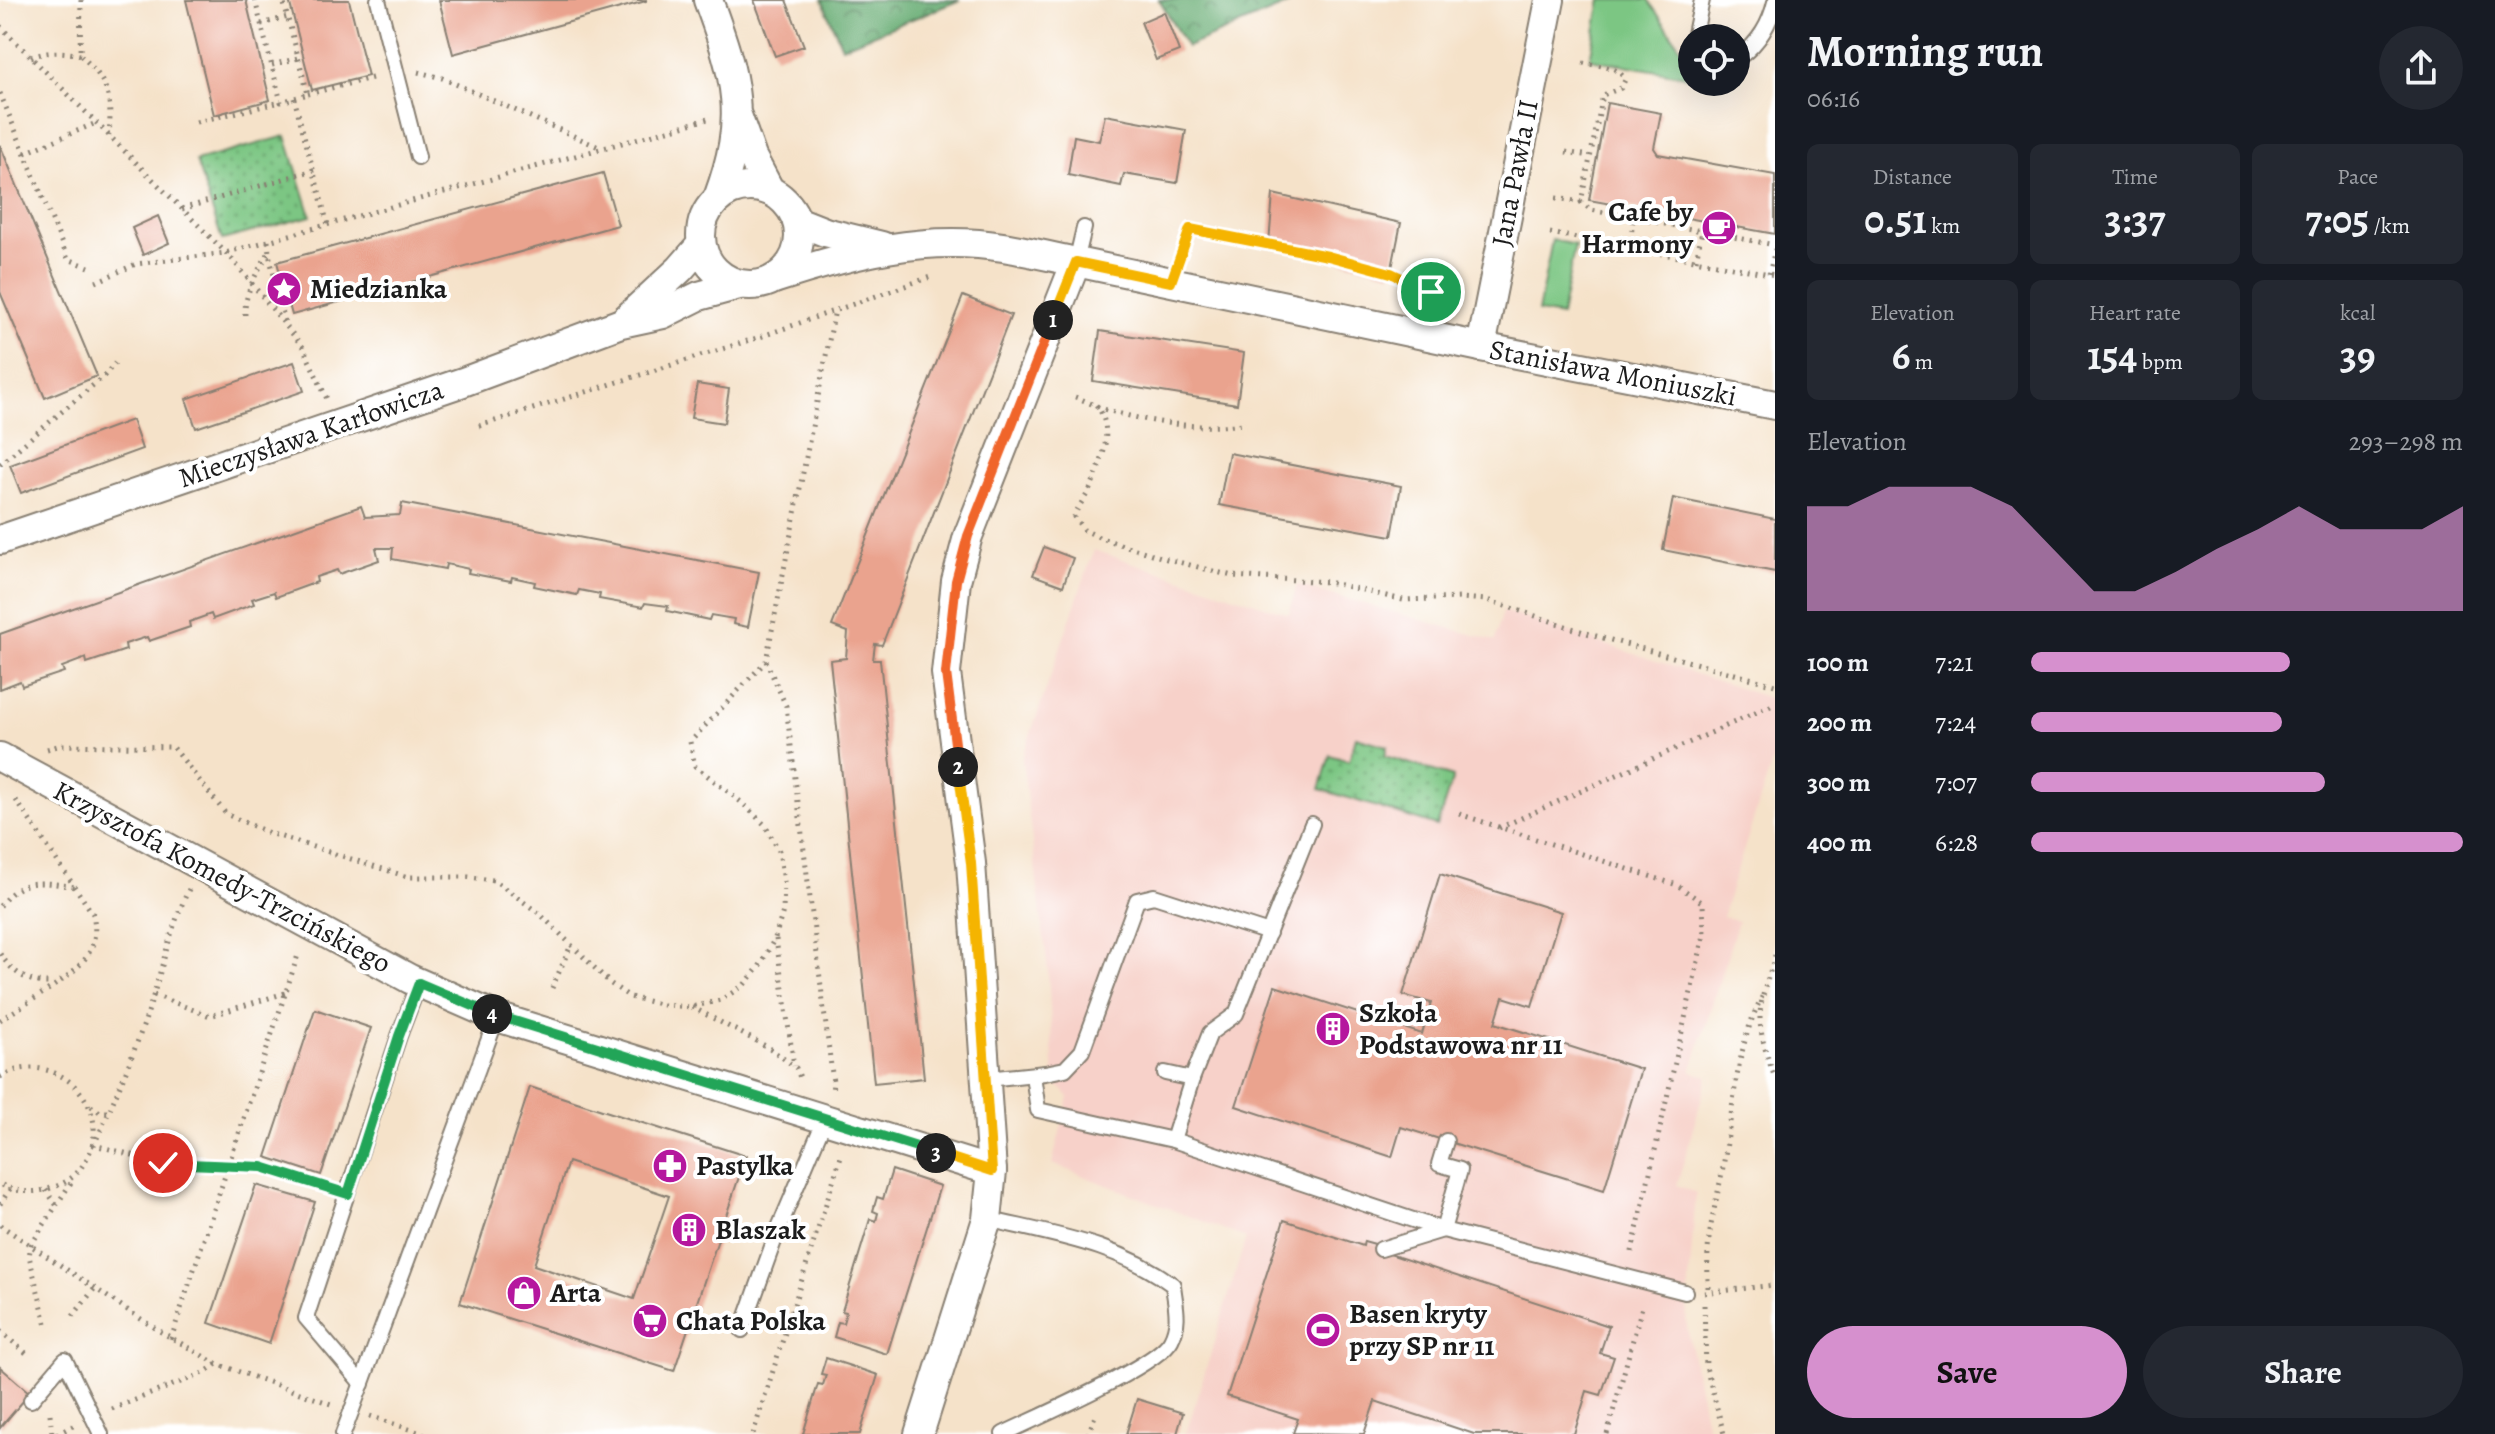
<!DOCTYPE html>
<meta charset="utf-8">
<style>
body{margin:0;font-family:Alegreya,serif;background:#242831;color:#f1f3f6;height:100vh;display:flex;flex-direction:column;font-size:30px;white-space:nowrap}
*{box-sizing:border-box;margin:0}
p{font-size:26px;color:#9ea1a6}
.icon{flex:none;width:44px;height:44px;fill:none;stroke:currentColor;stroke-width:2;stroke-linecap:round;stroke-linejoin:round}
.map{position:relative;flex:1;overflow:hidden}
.drawer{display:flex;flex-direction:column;background:#171b24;width:720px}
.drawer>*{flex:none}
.fabs{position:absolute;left:1678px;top:24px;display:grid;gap:16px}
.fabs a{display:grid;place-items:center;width:72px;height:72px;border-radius:50%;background:#171b24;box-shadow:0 8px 32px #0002;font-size:40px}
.pin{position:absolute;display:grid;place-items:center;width:68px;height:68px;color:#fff;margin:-34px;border:4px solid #fff;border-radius:50%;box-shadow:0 2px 8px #0007}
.km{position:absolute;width:40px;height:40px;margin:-20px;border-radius:50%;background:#222;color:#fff;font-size:22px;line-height:40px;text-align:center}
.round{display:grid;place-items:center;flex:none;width:84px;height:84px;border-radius:42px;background:#242831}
.summary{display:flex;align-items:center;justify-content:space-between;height:136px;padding:0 32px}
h1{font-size:44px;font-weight:600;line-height:60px}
.metrics{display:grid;grid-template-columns:repeat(3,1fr);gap:12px;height:136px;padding:8px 32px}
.metrics div{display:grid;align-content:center;border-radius:12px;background:#242831;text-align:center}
.metrics b{font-size:40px;font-weight:600}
.metrics small{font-size:22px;font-weight:400}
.metrics p{font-size:22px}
.chart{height:224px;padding:16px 32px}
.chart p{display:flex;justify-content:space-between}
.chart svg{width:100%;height:144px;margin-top:8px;fill:#d690ce;opacity:.7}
.button{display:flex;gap:16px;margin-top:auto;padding:16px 32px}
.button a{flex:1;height:92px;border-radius:48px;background:#d690ce;color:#111;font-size:32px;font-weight:600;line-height:92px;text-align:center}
.button a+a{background:#242831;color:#f1f3f6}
ul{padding:0 32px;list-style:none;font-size:26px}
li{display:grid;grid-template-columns:128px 96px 1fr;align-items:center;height:60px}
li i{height:20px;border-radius:10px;background:#d690ce}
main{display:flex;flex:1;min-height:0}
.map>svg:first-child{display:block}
</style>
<main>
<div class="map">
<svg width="1775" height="1434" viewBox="0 0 1775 1434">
<defs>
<pattern id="forest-crowns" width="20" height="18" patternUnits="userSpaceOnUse" patternTransform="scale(2)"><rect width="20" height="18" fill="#65ab71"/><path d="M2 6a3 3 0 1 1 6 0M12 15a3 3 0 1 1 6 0" fill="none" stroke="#528a5c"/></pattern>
<pattern id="park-dots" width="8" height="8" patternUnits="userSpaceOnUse" patternTransform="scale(2)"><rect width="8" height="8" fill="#7cc683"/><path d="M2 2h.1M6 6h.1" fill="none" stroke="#65a06a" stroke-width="1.8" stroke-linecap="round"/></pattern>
</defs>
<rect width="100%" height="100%" fill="#fff"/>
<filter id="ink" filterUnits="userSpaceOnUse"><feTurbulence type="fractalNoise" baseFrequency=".0125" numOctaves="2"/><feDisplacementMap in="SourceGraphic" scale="16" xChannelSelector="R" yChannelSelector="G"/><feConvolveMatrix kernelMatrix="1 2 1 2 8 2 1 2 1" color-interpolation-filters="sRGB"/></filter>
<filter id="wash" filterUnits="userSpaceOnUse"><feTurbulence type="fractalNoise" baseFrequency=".006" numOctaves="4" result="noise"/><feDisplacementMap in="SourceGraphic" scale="32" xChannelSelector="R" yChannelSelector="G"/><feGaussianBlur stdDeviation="1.8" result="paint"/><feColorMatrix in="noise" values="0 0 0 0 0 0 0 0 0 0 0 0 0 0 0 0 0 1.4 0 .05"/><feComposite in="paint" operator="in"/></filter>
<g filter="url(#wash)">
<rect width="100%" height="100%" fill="#f5e2c9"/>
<!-- built -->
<polygon fill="#f7d1c9" points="1094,550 1289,614 1297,585 1495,641 1503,611 1775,700 1775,753 1722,917 1738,921 1691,1072 1708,1076 1677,1185 1696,1193 1686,1322 1708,1434 1186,1434 1246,1238 1052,1164 1069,1097 1054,1081 1048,971 1022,759"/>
<!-- green -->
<g fill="#7cc683" stroke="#4c7150" stroke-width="2">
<polygon points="1601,0 1648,0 1692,64 1692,77 1590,59"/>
<polygon points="1552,240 1575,245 1561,316 1538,312"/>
</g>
<!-- forest -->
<g fill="url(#forest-crowns)" stroke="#406446" stroke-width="2">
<polygon points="822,0 960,0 842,47"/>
<polygon points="1159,0 1298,0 1187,47"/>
</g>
<!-- park -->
<g fill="url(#park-dots)" stroke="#4c7150" stroke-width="2">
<polygon points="286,136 311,216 222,240 196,161"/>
<polygon points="1356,737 1387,746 1385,756 1453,777 1437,826 1320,789 1330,755 1349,761"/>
</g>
<g id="blocks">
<!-- building -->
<g fill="#eaa38e" fill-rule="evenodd">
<polygon points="186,0 246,0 270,100 214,115"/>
<polygon points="289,0 349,0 368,76 312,90"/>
<polygon points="439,0 646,0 646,1 453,54"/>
<polygon points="754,0 786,0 804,46 775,56"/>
<polygon points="1164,12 1179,51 1156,60 1141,22"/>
<polygon points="1607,103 1661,113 1654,148 1658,154 1775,175 1775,234 1589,200"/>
<polygon points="1105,115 1186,130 1177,183 1124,174 1121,186 1068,175 1074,136 1099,141"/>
<polygon points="0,145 97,376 45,398 0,292"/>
<polygon points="603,173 618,225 292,315 277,262"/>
<polygon points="1273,194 1401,223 1391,273 1269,244"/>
<polygon points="158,216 169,243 143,255 132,228"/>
<polygon points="963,296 1011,315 882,645 875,644 873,660 880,660 924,1078 874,1083 830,660 846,658 848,632 832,626"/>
<polygon points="1100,331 1244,353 1237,404 1093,381"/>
<polygon points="294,362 304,391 196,428 186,399"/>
<polygon points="697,384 729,389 724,423 691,418"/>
<polygon points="132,420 142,449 21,493 10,465"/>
<polygon points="1229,453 1401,486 1392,536 1219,505"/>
<polygon points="1673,498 1775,519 1775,572 1663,550"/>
<polygon points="402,503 759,572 748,627 733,624 734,619 711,615 709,620 667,611 668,606 645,603 643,607 599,599 600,594 579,590 577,595 534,586 535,582 512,577 511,581 468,573 469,569 446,564 445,569 392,559 393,548 376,548 379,560 339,574 337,570 316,577 317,582 276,597 274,592 252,599 254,604 213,619 211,614 189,622 190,627 149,641 147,637 125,644 126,650 87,663 86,658 62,667 64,672 22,686 20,681 0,689 0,634 361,506 365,517 400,515"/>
<polygon points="1044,547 1073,558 1063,586 1033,575"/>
<polygon points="1440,874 1561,912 1532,1006 1503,997 1495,1023 1641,1069 1604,1190 1401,1127 1392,1157 1236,1106 1275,986 1422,1034 1431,1003 1403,995"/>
<polygon points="315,1009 371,1028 321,1175 266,1157"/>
<path d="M 530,1087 L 746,1156 L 674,1371 L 460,1303 ZM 568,1162 L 669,1196 L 634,1299 L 534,1265 Z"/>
<polygon points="892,1170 940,1186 887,1354 834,1337 838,1322 843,1323 846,1312 842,1311 870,1219 876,1221 878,1213 873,1211 877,1197 883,1199"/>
<polygon points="256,1185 315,1202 269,1344 209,1323"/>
<polygon points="1284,1220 1363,1246 1364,1241 1382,1246 1380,1251 1609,1326 1600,1353 1614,1357 1601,1395 1587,1391 1574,1434 1474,1434 1375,1401 1364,1434 1293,1433 1298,1419 1227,1396"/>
<polygon points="826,1358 878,1375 860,1434 803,1434 818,1384 823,1385 826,1375 821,1374"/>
<polygon points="0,1367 30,1393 0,1428"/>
<polygon points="1137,1399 1183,1413 1177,1434 1126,1434"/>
</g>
</g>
</g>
<g filter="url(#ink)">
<use href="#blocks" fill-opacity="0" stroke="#887f72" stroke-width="2"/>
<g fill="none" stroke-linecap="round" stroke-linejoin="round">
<defs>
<g id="lane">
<polyline points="378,0 418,157"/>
<polyline points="1698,38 1695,34 1702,0"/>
<path d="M 1736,56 L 1741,56 C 1759,42 1770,24 1775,2"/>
<polyline points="1076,262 1084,228"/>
<polyline points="1165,1073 1192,1079 1173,1140"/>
<polyline points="1033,1075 1038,1110 1173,1140 1443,1230 1685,1292"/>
<polyline points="987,1079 1045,1073 1065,1069 1082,1051 1137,900 1154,896 1269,933"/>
<polyline points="1192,1079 1210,1033 1236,1014 1312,824"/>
<path d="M 987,1219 C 1054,1235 1116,1243 1173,1285 C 1175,1304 1181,1321 1171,1340 C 1159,1365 1034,1419 1003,1434"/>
<polyline points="1381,1249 1443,1230 1460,1170 1439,1164 1446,1141"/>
<polyline points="742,1330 778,1230 825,1119"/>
<polyline points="362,1384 306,1318 399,1036 419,983"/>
<polyline points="31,1400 65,1360 101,1434"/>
<polyline points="343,1434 497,1017"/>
</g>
<g id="street">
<path d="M 708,0 C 737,79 748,117 718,198"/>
<polyline points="738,118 752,157 770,191"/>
<circle cx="750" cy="236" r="49"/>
<polyline points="797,221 825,232 882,246"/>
<path d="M 777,278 C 850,254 926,234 1003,247 C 1028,251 1052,257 1076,262"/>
<polyline points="625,320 680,269 701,245"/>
<polyline points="1481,347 1550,0"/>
<polyline points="0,540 463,382 621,323 663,314 699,296 739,285"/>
<polyline points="0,757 410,979 497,1017 992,1171"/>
<polyline points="919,1434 987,1219 992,1171 971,863 946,673 956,581 968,536 1076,262 1481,347 1775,405"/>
</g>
</defs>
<!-- lane casing -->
<use href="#lane" stroke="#887f72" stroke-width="18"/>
<!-- street casing -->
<use href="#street" stroke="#887f72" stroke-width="32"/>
<!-- path -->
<g stroke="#887f72" stroke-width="5" stroke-dasharray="2 6" stroke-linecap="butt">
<path d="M 81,0 L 80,55 C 109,81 112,98 109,136"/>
<polyline points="255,0 281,102 308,94 283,0"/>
<polyline points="261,24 288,17"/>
<polyline points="0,26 232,259 303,347 327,399"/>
<path d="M 31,57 C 48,51 62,51 80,55"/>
<path d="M 1583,63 C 1598,66 1618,65 1625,80 L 1621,88 L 1603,95 L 1581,202 L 1591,210 L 1775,245"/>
<polyline points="272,65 298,58"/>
<polyline points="418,72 442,78 601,148"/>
<polyline points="0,93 68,259 89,267"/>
<polyline points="308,94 376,77"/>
<polyline points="294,98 328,225"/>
<polyline points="196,122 281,102"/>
<polyline points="1566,152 1589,156"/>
<polyline points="25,153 96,123"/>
<polyline points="1556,198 1581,202"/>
<polyline points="182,209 314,170"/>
<polyline points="1550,233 1775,275"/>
<polyline points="268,241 269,254 285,322"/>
<polyline points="1630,247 1633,219"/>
<polyline points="1180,256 1190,229 1328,256 1391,273 1431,292"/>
<polyline points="1696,260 1702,231"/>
<polyline points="1769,274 1775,249"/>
<polyline points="96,282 136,264 225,253 708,119"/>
<path d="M 245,315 C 244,293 257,272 268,254"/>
<path d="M 1075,397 C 1087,401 1098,408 1110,411 C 1153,423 1199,430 1243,424"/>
<path d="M 1096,405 C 1116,429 1101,465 1090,489 C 1085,499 1077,507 1074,517 L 1084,530 L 1101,538 L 1167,559 L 1232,576 L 1328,582 L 1403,600 L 1461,598 L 1487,600 L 1596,636 L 1775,685"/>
<polyline points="479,426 757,338 933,276"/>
<polyline points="0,464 104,376 115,363"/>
<polyline points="766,661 786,706 833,1082 832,1093"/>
<polyline points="47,749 61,745 173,747 226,814 269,833 408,877 469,877 494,880 540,914 611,984 630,997 663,1005 692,1007 721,1000 744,985 759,967 775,938 783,911 784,881 779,851 765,825 741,802 695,766 690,742 766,661 835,310"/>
<polyline points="1459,814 1677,885 1703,903 1704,935 1631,1256"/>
<polyline points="1499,828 1775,704"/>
<path d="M 189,889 C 169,930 161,975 146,1018 C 131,1061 113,1103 94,1145 L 163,1163 L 262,1167 L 328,1188"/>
<path d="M 0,906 C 21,876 43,882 75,887"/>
<polyline points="776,939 794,1066"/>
<path d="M 0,954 C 13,973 29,984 52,983"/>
<path d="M 1775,955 C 1770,975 1760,996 1760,1017 C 1760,1037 1768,1059 1775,1078"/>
<polyline points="552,988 571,945"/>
<polyline points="154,995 210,1016 285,993"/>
<polyline points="692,1007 771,1049 796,1068 801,1080"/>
<path d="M 0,1020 C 23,1005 73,978 87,956 C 96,943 96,929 93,914 L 16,800"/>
<path d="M 0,1077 C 53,1045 117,1105 86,1160 C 78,1174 70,1181 54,1187 C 36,1194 17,1193 0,1184"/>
<polyline points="91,1106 100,1112 109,1112"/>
<polyline points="46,1190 57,1206"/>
<polyline points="0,1204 10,1189"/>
<polyline points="0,1225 156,1329 217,1364 331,1404"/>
<path d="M 1708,1288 C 1708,1272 1707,1255 1709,1239 C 1712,1213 1720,1187 1724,1161 C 1734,1105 1736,1045 1763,995"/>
<polyline points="1704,1293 1775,1285"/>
<polyline points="1704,1305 1706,1367 1724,1434"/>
<polyline points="73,1316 95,1288"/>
<polyline points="46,1323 29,1256 31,1245 74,1178"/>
<polyline points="0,1331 26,1353"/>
<polyline points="171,1339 299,952"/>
<polyline points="112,1409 204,1373 217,1364"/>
<polyline points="50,1414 52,1434"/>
<polyline points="370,1416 424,1434"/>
<polyline points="57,1434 75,1425"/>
<polyline points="753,1434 842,1153"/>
<polyline points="1088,1434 1095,1416"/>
<polyline points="1607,1434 1643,1303"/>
</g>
<!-- lane -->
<use href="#lane" stroke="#fff" stroke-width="14"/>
<!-- street -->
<use href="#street" stroke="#fff" stroke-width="28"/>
</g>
</g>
<g fill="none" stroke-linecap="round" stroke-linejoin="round" filter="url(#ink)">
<defs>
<polyline id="split-1" points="1053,320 1076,262 1171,282 1190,229 1328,256 1391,273 1431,292"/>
<polyline id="split-2" points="958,767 946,673 956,581 968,536 1053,320"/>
<polyline id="split-3" points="936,1153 992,1171 971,863 958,767"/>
<polyline id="split-4" points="492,1014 936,1153"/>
<polyline id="split-5" points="163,1163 262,1167 348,1194 399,1036 419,983 492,1014"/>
</defs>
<!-- split-1 casing -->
<use href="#split-1" stroke="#fff" stroke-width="16"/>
<!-- split-2 casing -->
<use href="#split-2" stroke="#fff" stroke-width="16"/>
<!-- split-3 casing -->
<use href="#split-3" stroke="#fff" stroke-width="16"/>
<!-- split-4 casing -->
<use href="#split-4" stroke="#fff" stroke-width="16"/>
<!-- split-5 casing -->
<use href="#split-5" stroke="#fff" stroke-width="16"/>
<!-- split-1 -->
<use href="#split-1" stroke="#f5b400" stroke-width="10"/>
<!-- split-2 -->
<use href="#split-2" stroke="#f0652b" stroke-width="10"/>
<!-- split-3 -->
<use href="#split-3" stroke="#f5b400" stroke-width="10"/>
<!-- split-4 -->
<use href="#split-4" stroke="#22a559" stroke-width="10"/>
<!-- split-5 -->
<use href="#split-5" stroke="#22a559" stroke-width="10"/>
</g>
<!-- icons -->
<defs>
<symbol id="cafe-disc" viewBox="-11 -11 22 22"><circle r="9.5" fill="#b5179e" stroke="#fff"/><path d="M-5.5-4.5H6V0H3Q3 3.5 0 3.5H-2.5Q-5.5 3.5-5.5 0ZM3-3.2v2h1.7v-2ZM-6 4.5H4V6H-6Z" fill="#fff"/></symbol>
<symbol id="sight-disc" viewBox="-11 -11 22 22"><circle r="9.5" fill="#b5179e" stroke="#fff"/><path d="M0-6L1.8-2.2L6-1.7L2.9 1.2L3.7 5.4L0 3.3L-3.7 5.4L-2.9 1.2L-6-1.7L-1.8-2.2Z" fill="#fff"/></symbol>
<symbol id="building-disc" viewBox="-11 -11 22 22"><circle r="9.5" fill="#b5179e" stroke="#fff"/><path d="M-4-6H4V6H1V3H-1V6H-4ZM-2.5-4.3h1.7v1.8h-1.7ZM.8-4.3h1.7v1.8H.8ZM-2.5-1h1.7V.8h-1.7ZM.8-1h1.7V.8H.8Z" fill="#fff"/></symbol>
<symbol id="pharmacy-disc" viewBox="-11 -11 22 22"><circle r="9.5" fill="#b5179e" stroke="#fff"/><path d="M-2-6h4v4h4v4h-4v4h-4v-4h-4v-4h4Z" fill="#fff"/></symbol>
<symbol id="shop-disc" viewBox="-11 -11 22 22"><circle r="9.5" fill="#b5179e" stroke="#fff"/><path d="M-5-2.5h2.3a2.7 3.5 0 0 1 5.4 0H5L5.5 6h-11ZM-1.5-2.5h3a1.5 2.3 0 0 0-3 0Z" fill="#fff"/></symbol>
<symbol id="supermarket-disc" viewBox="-11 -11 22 22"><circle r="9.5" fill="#b5179e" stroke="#fff"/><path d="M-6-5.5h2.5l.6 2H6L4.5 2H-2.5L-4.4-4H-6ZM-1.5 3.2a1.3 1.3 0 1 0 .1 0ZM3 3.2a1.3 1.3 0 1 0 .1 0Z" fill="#fff"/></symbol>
<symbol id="stadium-disc" viewBox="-11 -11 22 22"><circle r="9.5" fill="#b5179e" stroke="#fff"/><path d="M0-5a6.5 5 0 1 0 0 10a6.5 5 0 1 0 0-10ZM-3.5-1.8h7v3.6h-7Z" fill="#fff"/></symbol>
</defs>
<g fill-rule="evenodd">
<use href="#cafe-disc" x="1699" y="208" width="40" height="40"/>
<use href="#sight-disc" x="264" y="269" width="40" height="40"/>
<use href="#building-disc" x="1313" y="1009" width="40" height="40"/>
<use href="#pharmacy-disc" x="650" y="1146" width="40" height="40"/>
<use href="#building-disc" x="669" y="1210" width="40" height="40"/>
<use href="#shop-disc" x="504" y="1273" width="40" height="40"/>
<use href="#supermarket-disc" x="630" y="1301" width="40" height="40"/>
<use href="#stadium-disc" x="1303" y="1310" width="40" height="40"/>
</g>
<g text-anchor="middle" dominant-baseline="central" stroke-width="8" stroke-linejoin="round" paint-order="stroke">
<!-- street labels -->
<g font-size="28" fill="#1c1c1c" stroke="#fff">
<text transform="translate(1515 173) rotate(-79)">Jana Pawła II</text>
<text transform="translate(1613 373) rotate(11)">Stanisława Moniuszki</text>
<text transform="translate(311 434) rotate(-19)">Mieczysława Karłowicza</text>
<text transform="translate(222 877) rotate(28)">Krzysztofa Komedy-Trzcińskiego</text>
</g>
<!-- poi labels -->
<g font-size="28" font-weight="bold" fill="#1c1c1c" stroke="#fff" text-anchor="start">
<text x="1693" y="212" text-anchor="end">Cafe by<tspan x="1693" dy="32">Harmony</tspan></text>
<text x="310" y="289">Miedzianka</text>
<text x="1359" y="1013">Szkoła<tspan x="1359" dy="32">Podstawowa nr 11</tspan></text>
<text x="696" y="1166">Pastylka</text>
<text x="715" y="1230">Blaszak</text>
<text x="550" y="1293">Arta</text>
<text x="1349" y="1314">Basen kryty<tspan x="1349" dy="32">przy SP nr 11</tspan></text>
<text x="676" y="1321">Chata Polska</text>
</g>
</g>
</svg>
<div class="fabs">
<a><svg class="icon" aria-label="locate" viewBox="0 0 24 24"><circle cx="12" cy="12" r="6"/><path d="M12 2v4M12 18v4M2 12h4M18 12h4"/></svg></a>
</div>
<div class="pin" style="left:1431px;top:292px;background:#1e9e55"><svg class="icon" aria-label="arrive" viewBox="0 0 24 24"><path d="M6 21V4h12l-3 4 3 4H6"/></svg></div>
<div class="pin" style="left:163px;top:1163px;background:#d93025"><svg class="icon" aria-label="check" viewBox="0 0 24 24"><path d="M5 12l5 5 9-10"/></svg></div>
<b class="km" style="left:1053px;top:320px">1</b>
<b class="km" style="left:958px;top:767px">2</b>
<b class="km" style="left:936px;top:1153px">3</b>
<b class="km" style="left:492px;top:1014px">4</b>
</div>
<section class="drawer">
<div class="summary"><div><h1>Morning run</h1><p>06:16</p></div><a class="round"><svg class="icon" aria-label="share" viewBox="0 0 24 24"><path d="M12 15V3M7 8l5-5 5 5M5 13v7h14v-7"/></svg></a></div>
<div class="metrics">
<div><p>Distance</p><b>0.51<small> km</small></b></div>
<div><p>Time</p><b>3:37</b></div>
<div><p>Pace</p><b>7:05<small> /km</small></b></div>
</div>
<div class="metrics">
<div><p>Elevation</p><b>6<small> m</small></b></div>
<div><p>Heart rate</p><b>154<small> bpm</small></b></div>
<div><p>kcal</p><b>39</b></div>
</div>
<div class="chart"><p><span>Elevation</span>293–298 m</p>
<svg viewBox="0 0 160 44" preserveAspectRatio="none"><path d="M0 44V12L10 12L20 6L30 6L40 6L50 12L60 25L70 38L80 38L90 32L100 25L110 19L120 12L130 19L140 19L150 19L160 12V44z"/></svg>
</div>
<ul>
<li><b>100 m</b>7:21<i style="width:60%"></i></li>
<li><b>200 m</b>7:24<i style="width:58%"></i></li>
<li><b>300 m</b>7:07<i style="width:68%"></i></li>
<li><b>400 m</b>6:28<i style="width:100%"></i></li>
</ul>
<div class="button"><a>Save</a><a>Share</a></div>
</section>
</main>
